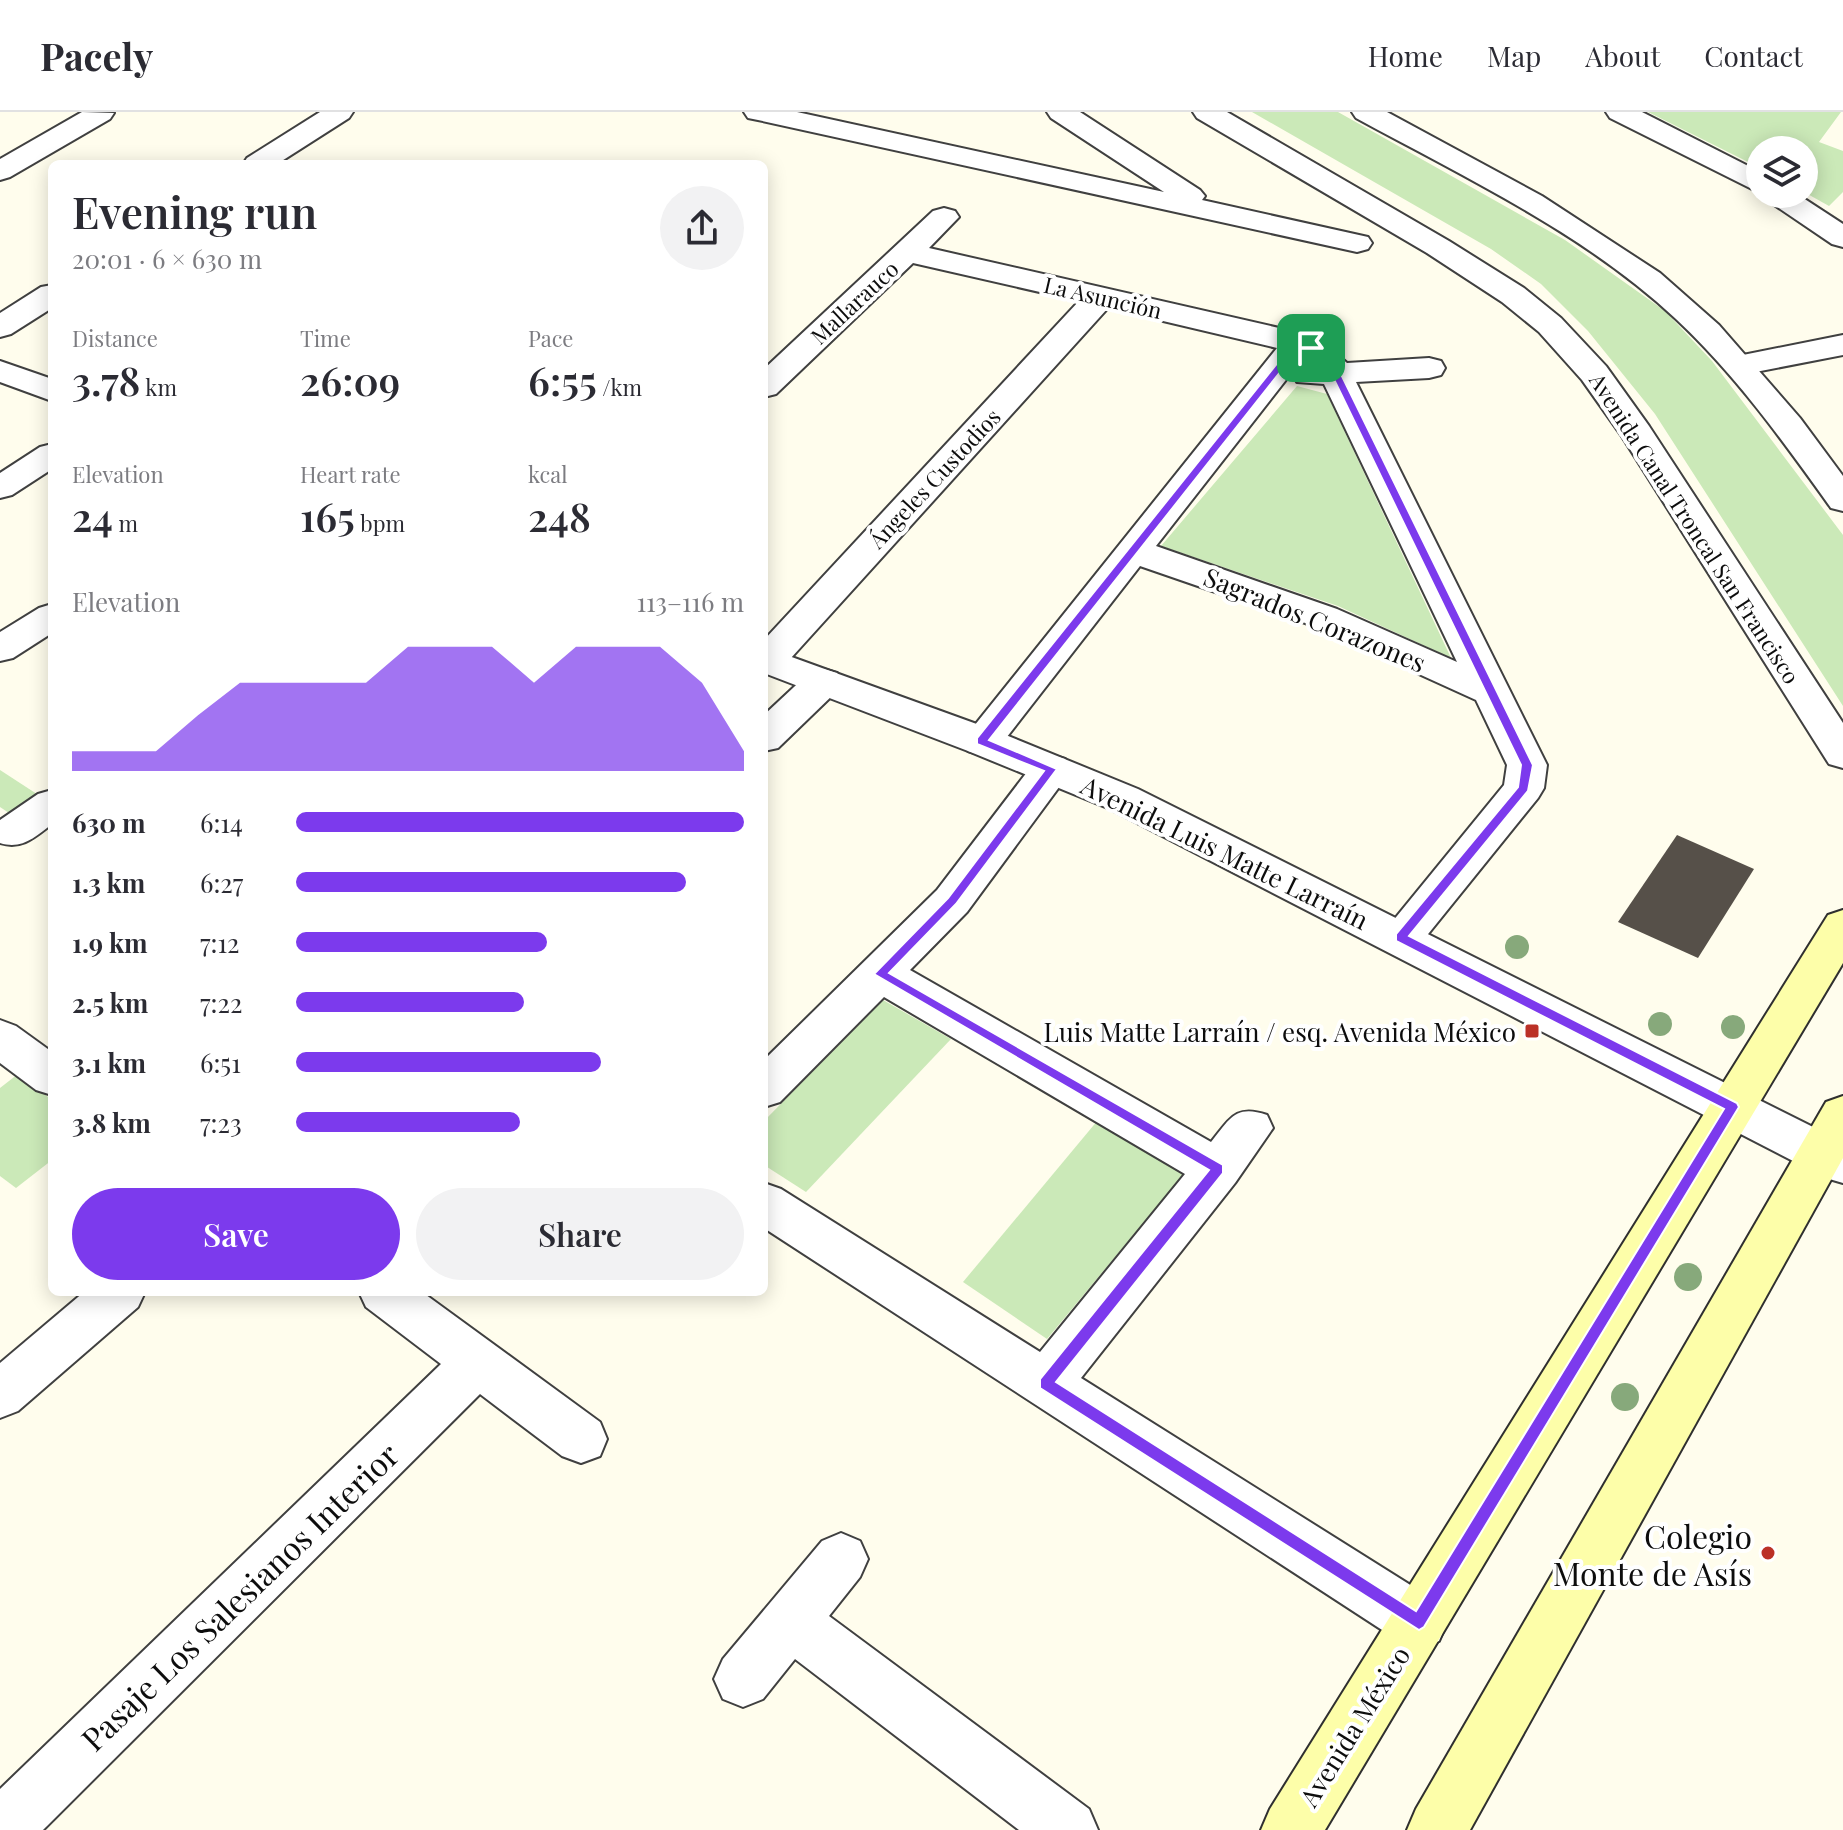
<!DOCTYPE html>
<meta charset="utf-8">
<style>
body{margin:0;font-family:"Playfair Display",serif;background:#f2f2f3;color:#2b2b33;height:100vh;display:flex;flex-direction:column;font-size:30px;white-space:nowrap}
*{box-sizing:border-box;margin:0}
p{font-size:26px;color:#7c7c81}
.icon{flex:none;width:44px;height:44px;fill:none;stroke:currentColor;stroke-width:2;stroke-linecap:round;stroke-linejoin:round}
.map{position:relative;flex:1;overflow:hidden}
.side{position:absolute;left:48px;top:48px;width:720px;height:1136px;display:flex;flex-direction:column;background:#fff;border-radius:12px;box-shadow:0 4px 20px #0003}
.side>*{flex:none}
.tools{position:absolute;left:1746px;top:24px;display:grid;gap:16px}
.tools a{display:grid;place-items:center;width:72px;height:72px;border-radius:50%;background:#fff;box-shadow:0 4px 20px #0003;font-size:40px}
.pin{position:absolute;display:grid;place-items:center;width:68px;height:68px;color:#fff;margin:-34px;border-radius:16px;box-shadow:0 4px 12px #0006}
.round{display:grid;place-items:center;flex:none;width:84px;height:84px;border-radius:42px;background:#f2f2f3}
.head{display:flex;align-items:center;justify-content:space-between;height:136px;padding:0 24px}
h1{font-size:44px;font-weight:600;line-height:60px}
.metrics{display:grid;grid-template-columns:repeat(3,1fr);gap:12px;height:136px;padding:8px 24px}
.metrics div{display:grid;align-content:center}
.metrics b{font-size:40px;font-weight:600}
.metrics small{font-size:22px;font-weight:400}
.metrics p{font-size:22px}
.chart{height:224px;padding:16px 24px}
.chart p{display:flex;justify-content:space-between}
.chart svg{width:100%;height:144px;margin-top:8px;fill:#7c3aed;opacity:.7}
.button{display:flex;gap:16px;margin-top:auto;padding:16px 24px}
.button a{flex:1;height:92px;border-radius:48px;background:#7c3aed;color:#fff;font-size:32px;font-weight:600;line-height:92px;text-align:center}
.button a+a{background:#f2f2f3;color:#2b2b33}
ul{padding:0 24px;list-style:none;font-size:26px}
li{display:grid;grid-template-columns:128px 96px 1fr;align-items:center;height:60px}
li i{height:20px;border-radius:10px;background:#7c3aed}
header{display:flex;align-items:center;gap:48px;box-sizing:border-box;height:112px;padding:0 40px;background:#fff;border-bottom:2px solid #e1e1e2}
header strong{font-size:38px}
nav{display:flex;gap:44px;margin-inline-start:auto;font-size:28px}
.map>svg:first-child{display:block}
</style>
<header>
<strong>Pacely</strong>
<nav><a>Home</a><a>Map</a><a>About</a><a>Contact</a></nav>
</header>
<div class="map">
<svg width="1843" height="1718" viewBox="0 0 1843 1718">
<rect width="100%" height="100%" fill="#fffded"/>
<!-- green -->
<g fill="#cbe9b8">
<polygon points="1252,0 1338,0 1565,128 1665,199 1712,249 1843,423 1843,594 1655,302 1588,219 1541,172 1491,137"/>
<polygon points="1648,0 1841,0 1819,30 1843,39 1843,80 1829,94 1804,80 1804,38 1760,38 1760,56"/>
<polygon points="1297,274 1327,282 1451,546 1338,494 1161,434"/>
<polygon points="0,658 43,686 15,705 0,695"/>
<polygon points="883,888 951,927 806,1080 764,1053 764,1009"/>
<polygon points="18,962 52,988 52,1048 16,1076 0,1064 0,976"/>
<polygon points="1103,1002 1193,1051 1047,1227 963,1170"/>
</g>
<!-- building -->
<polygon fill="#565049" points="1677,723 1754,757 1698,846 1618,810"/>
<g fill="none" stroke-linecap="round" stroke-linejoin="round">
<defs>
<g id="minor">
<polygon points="82,0 114,1 110,7 10,65 0,68 0,47"/>
<polygon points="320,0 353,0 349,6 277,52 243,52 247,46"/>
<polygon points="744,0 797,0 1164,80 1051,6 1047,0 1080,0 1200,78 1205,84 1202,88 1368,125 1372,131 1368,137 1357,140 758,8 748,6"/>
<polygon points="1606,0 1642,0 1760,60 1760,81 1610,6"/>
<polygon points="1762,82 1797,82 1843,112 1843,135 1832,132 1767,88"/>
<path d="M 944,96 L 955,99 L 959,105 L 929,136 L 1288,218 L 1322,229 L 1347,251 L 1429,246 L 1441,249 L 1445,256 L 1441,263 L 1429,266 L 1356,270 L 1547,653 L 1544,676 L 1538,686 L 1416,837 L 1401,842 L 1386,837 L 1379,826 L 1504,673 L 1507,653 L 1476,588 L 1311,513 L 1140,454 L 996,639 L 982,643 L 968,639 L 962,629 L 1277,236 L 1108,196 L 781,557 L 764,560 L 764,528 L 1079,189 L 913,151 L 776,282 L 764,285 L 764,257 L 933,99 ZM 1303,246 L 1312,253 L 1297,256 L 1293,263 L 1297,270 L 1324,272 L 1457,550 L 1337,497 L 1156,434 Z"/>
<polygon points="52,173 52,196 11,222 0,225 0,201 41,175"/>
<polygon points="1843,223 1843,243 1740,263 1728,260 1724,253 1728,246"/>
<polygon points="52,332 52,357 12,383 0,386 0,361 40,335"/>
<polygon points="52,492 52,521 13,546 0,549 0,520 39,496"/>
<polygon points="823,557 837,561 842,570 837,579 778,636 764,639 764,603 809,561"/>
<path d="M 1051,643 L 1065,647 L 1071,657 L 1065,667 L 967,800 L 910,858 L 1211,1030 C 1230,1007 1235,992 1267,1003 L 1273,1016 L 1235,1071 L 1081,1266 L 1439,1491 L 1447,1510 L 1439,1529 L 1419,1537 L 1399,1529 L 764,1116 L 764,1071 L 781,1077 L 1040,1240 L 1185,1062 L 884,885 L 780,990 L 764,995 L 764,948 L 937,778 L 1037,647 Z"/>
<path d="M 52,678 L 52,712 C 35,725 22,738 0,731 L 0,708 L 38,682 Z"/>
<polygon points="0,908 16,914 52,940 52,983 36,978 0,951"/>
<polygon points="84,1180 145,1180 138,1195 18,1299 0,1306 0,1251"/>
<polygon points="359,1180 422,1180 600,1310 607,1327 600,1344 581,1351 562,1344 480,1282 43,1718 0,1718 0,1677 441,1252 366,1195"/>
<polygon points="841,1421 860,1429 868,1447 860,1465 829,1504 1089,1697 1098,1718 1019,1718 795,1547 763,1587 743,1595 723,1587 714,1567 723,1547 822,1429"/>
</g>
<g id="tertiary">
<polygon points="1193,0 1227,0 1449,129 1524,176 1561,206 1606,254 1649,314 1843,611 1843,656 1829,652 1621,323 1582,268 1539,220 1502,190 1427,141 1197,6"/>
<path d="M 1352,0 L 1387,0 L 1542,84 L 1660,161 L 1719,213 L 1800,306 L 1843,364 L 1843,399 L 1831,396 C 1783,329 1736,263 1676,207 C 1584,121 1466,66 1356,6 Z"/>
<polygon points="0,249 52,267 52,289 0,270"/>
<polygon points="764,535 996,619 1138,677 1843,1030 1843,1071 1826,1066 1110,697 968,639 764,561"/>
</g>
<g id="secondary">
<polygon points="1843,798 1843,851 1325,1718 1261,1718 1270,1697 1828,803"/>
<polygon points="1843,984 1843,1046 1470,1718 1407,1718 1416,1697 1826,990"/>
</g>
</defs>
<!-- minor casing -->
<use href="#minor" stroke="#404040" stroke-width="4"/>
<!-- tertiary casing -->
<use href="#tertiary" stroke="#404040" stroke-width="4"/>
<!-- secondary casing -->
<use href="#secondary" stroke="#2f2f2f" stroke-width="4"/>
<!-- minor -->
<use href="#minor" fill="#fff" fill-rule="evenodd"/>
<!-- tertiary -->
<use href="#tertiary" fill="#fff" fill-rule="evenodd"/>
<!-- secondary -->
<use href="#secondary" fill="#fdfea9" fill-rule="evenodd"/>
</g>
<!-- trees -->
<g fill="#87a97b">
<circle cx="1517" cy="835" r="12"/>
<circle cx="1660" cy="912" r="12"/>
<circle cx="1733" cy="915" r="12"/>
<circle cx="1688" cy="1165" r="14"/>
<circle cx="1625" cy="1285" r="14"/>
</g>
<!-- route -->
<path fill="#7c3aed" stroke="#fff" stroke-width="2" fill-rule="evenodd" d="M 1295,229 L 1314,234 L 1336,252 L 1533,653 L 1528,679 L 1409,824 L 1737,991 L 1739,995 L 1424,1515 L 1419,1518 L 1040,1276 L 1040,1267 L 1209,1058 L 874,862 L 948,786 L 1044,659 L 977,632 L 977,626 ZM 1300,235 L 1327,253 L 1521,653 L 1518,675 L 1396,822 L 1396,829 L 1724,997 L 1416,1499 L 1056,1270 L 1223,1061 L 1223,1053 L 889,861 L 956,792 L 1057,657 L 989,628 Z"/>
<!-- markers -->
<g fill="#bb3127" stroke="#fff" stroke-width="3">
<rect x="1524" y="911" width="16" height="16" rx="4"/>
<circle cx="1768" cy="1441" r="8"/>
</g>
<g text-anchor="middle" dominant-baseline="central" stroke-width="8" stroke-linejoin="round" paint-order="stroke">
<!-- far-street labels -->
<g font-size="22" fill="#0d0d0d" stroke="#fff">
<text transform="translate(1103 185) rotate(13)">La Asunción</text>
<text transform="translate(854 190) rotate(-43)">Mallarauco</text>
<text transform="translate(934 366) rotate(-47)">Ángeles Custodios</text>
<text transform="translate(1695 416) rotate(57)">Avenida Canal Troncal San Francisco</text>
</g>
<!-- street labels -->
<g font-size="26" fill="#0d0d0d" stroke="#fff">
<text transform="translate(1315 507) rotate(22)">Sagrados Corazones</text>
<text transform="translate(1225 740) rotate(26)">Avenida Luis Matte Larraín</text>
<text transform="translate(1354 1614) rotate(-58)">Avenida México</text>
</g>
<!-- poi labels -->
<g font-size="26" fill="#0d0d0d" stroke="#fff" text-anchor="end">
<text x="1516" y="919">Luis Matte Larraín / esq. Avenida México</text>
</g>
<!-- near-poi labels -->
<g font-size="32" fill="#0d0d0d" stroke="#fff" text-anchor="end">
<text x="1752" y="1423">Colegio<tspan x="1752" dy="37">Monte de Asís</tspan></text>
</g>
<!-- near-street labels -->
<g font-size="32" fill="#0d0d0d" stroke="#fff">
<text transform="translate(239 1484) rotate(-44)">Pasaje Los Salesianos Interior</text>
</g>
</g>
</svg>
<div class="tools">
<a><svg class="icon" aria-label="layers" viewBox="0 0 24 24"><path d="M12 4l9 5-9 5-9-5zM3 14l9 5 9-5"/></svg></a>
</div>
<div class="pin" style="left:1311px;top:236px;background:#1e9e55"><svg class="icon" aria-label="arrive" viewBox="0 0 24 24"><path d="M6 21V4h12l-3 4 3 4H6"/></svg></div>
<section class="side">
<div class="head"><div><h1>Evening run</h1><p>20:01 · 6 × 630 m</p></div><a class="round"><svg class="icon" aria-label="share" viewBox="0 0 24 24"><path d="M12 15V3M7 8l5-5 5 5M5 13v7h14v-7"/></svg></a></div>
<div class="metrics">
<div><p>Distance</p><b>3.78<small> km</small></b></div>
<div><p>Time</p><b>26:09</b></div>
<div><p>Pace</p><b>6:55<small> /km</small></b></div>
</div>
<div class="metrics">
<div><p>Elevation</p><b>24<small> m</small></b></div>
<div><p>Heart rate</p><b>165<small> bpm</small></b></div>
<div><p>kcal</p><b>248</b></div>
</div>
<div class="chart"><p><span>Elevation</span>113–116 m</p>
<svg viewBox="0 0 160 44" preserveAspectRatio="none"><path d="M0 44V38L10 38L20 38L30 27L40 17L50 17L60 17L70 17L80 6L90 6L100 6L110 17L120 6L130 6L140 6L150 17L160 38V44z"/></svg>
</div>
<ul>
<li><b>630 m</b>6:14<i style="width:100%"></i></li>
<li><b>1.3 km</b>6:27<i style="width:87%"></i></li>
<li><b>1.9 km</b>7:12<i style="width:56%"></i></li>
<li><b>2.5 km</b>7:22<i style="width:51%"></i></li>
<li><b>3.1 km</b>6:51<i style="width:68%"></i></li>
<li><b>3.8 km</b>7:23<i style="width:50%"></i></li>
</ul>
<div class="button"><a>Save</a><a>Share</a></div>
</section>
</div>
